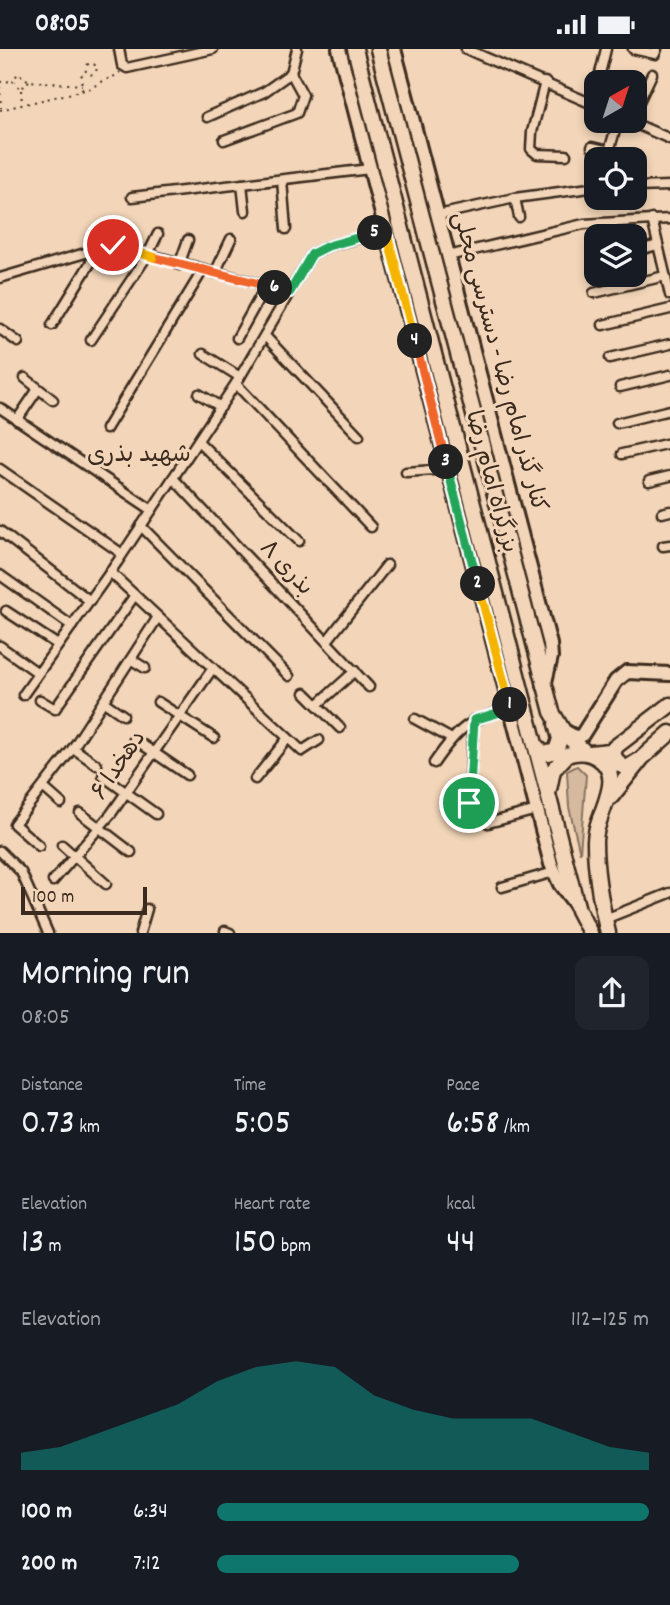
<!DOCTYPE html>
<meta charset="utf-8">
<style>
body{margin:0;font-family:Dekko,"Playpen Sans Arabic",sans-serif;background:#20242c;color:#f1f3f6;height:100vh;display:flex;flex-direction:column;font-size:26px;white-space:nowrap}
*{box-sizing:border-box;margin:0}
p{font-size:23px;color:#9ea1a6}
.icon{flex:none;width:38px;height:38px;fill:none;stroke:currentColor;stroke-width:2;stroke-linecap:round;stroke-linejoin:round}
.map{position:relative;height:884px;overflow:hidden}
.drawer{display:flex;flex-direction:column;background:#171b24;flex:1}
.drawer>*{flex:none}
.needle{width:46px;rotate:39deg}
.tools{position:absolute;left:584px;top:21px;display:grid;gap:14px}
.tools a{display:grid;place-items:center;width:63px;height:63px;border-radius:14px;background:#171b24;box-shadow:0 4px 10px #0003;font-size:35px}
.scale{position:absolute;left:21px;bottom:18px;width:126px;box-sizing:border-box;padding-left:7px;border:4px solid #3b2a1e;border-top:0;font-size:19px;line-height:24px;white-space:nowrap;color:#3b2a1e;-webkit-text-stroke:5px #f3d6b9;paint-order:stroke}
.pin{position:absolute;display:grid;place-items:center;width:60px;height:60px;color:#fff;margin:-30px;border:4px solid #fff;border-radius:50%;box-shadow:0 2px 7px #0007}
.km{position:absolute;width:35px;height:35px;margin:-18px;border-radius:50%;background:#222;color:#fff;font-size:19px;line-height:35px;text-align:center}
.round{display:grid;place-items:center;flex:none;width:74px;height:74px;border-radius:14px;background:#20242c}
.head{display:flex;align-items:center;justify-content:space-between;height:119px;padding:0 21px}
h1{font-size:38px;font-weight:600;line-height:52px}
.stats{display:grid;grid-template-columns:repeat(3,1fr);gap:10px;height:119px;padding:7px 21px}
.stats div{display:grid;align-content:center}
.stats b{font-size:35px;font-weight:600}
.stats small{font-size:19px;font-weight:400}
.stats p{font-size:19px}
.chart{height:196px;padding:14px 21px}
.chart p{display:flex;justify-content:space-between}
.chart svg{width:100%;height:126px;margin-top:7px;fill:#0f766e;opacity:.7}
ul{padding:0 21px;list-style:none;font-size:23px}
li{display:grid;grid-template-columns:112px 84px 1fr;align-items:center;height:52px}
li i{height:18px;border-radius:9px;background:#0f766e}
.status{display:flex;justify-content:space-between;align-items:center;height:49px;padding:0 35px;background:#171b24;direction:ltr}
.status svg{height:19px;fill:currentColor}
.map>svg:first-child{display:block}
</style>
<div class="status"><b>08:05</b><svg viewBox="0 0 49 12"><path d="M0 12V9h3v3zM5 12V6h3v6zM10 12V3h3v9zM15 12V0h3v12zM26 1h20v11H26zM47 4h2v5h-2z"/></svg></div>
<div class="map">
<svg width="670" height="884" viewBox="0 0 670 884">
<rect width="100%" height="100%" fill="#f3d6b9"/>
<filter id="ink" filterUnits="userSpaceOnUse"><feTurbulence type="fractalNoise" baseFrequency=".0143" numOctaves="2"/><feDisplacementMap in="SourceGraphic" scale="14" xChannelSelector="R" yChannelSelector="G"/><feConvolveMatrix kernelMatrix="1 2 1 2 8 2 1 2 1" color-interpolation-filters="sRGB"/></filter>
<g filter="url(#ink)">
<!-- green -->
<polygon fill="#d5baa0" stroke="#88725f" stroke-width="2" points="577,717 586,726 580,804 569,758 567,722"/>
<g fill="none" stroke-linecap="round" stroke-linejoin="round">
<defs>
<g id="minor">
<polyline points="119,0 122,16 127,19 213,0"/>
<polyline points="466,0 597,57"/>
<polyline points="633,0 655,5 657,0"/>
<polyline points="545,33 532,83 531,100 537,105 566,106"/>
<polyline points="598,33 606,0"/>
<polyline points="593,55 597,39"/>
<polyline points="635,61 652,25"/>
<polyline points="207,68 264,43 291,24 297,0"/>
<polyline points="629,72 670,90"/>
<polyline points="224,91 297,64 303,46 291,24"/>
<polyline points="592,98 609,102 618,72"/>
<polyline points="282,131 286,180"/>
<polyline points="242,135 245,162"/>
<polyline points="635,138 670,137"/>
<polyline points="132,148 370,120"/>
<polyline points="515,149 519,168"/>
<polyline points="438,166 515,149 597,138"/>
<polyline points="652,170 670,246"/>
<polyline points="635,202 658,196"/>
<polyline points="448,207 584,175 670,170"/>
<polyline points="179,216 188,191"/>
<polyline points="215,224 231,190"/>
<polyline points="0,229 99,200"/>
<polyline points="594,244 665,227"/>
<polyline points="52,276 99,200 113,196 290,243"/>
<polyline points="603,276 670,260"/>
<polyline points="0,280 18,293"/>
<polyline points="266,288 359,387"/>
<polyline points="237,289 266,237"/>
<polyline points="91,291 147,207 158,185"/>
<polyline points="203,305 240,328"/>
<polyline points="610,309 670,295"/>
<polyline points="25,329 53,351"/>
<polyline points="236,335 371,478"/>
<polyline points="620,338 670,326"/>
<polyline points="199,345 221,358"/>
<polyline points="0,359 152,461"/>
<polyline points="17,371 38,340"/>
<polyline points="617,374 670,361"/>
<polyline points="106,380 203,221"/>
<polyline points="198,392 299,492"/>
<polyline points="622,405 670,394"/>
<polyline points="0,420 121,504"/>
<polyline points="406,423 448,420"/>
<polyline points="173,429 369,638"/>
<polyline points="649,432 670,427"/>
<polyline points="662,464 670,462"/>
<polyline points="141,477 289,627"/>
<polyline points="0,482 90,552"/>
<polyline points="663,497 670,496"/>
<polyline points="110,523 302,702 319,691"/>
<polyline points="0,526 72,577"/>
<polyline points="6,562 58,596"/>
<polyline points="327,592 387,516"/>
<polyline points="0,597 38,624"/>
<polyline points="132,611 145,619"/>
<polyline points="305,644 340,679"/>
<polyline points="23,646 118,512 240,328 312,205 328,197 386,182"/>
<polyline points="40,651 55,660 135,546"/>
<polyline points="104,653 123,666"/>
<polyline points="158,653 214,689"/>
<polyline points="317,656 355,622"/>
<polyline points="415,670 450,689"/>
<polyline points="134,690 187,726"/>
<polyline points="73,699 97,716"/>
<path d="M 434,714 C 458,679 469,670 510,660"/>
<polyline points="103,727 156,765"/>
<polyline points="255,730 288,689"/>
<polyline points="44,739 61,754"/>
<polyline points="469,754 473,671"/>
<polyline points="80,764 131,803"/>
<polyline points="488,774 537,761"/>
<polyline points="62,796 106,835"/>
<polyline points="39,797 14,775 73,699 158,568"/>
<polyline points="0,802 21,823 48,884"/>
<polyline points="53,832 111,765 213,619"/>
<polyline points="502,838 554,823"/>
<polyline points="605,870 670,844"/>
<polyline points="225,882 230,884"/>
<polyline points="140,884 147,860"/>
</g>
<g id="secondary">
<polyline points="339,0 551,815 560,835 576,856"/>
<polyline points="394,0 550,595 551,608 544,637"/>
<polyline points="566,683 577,689 582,686 616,632 627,623 670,625"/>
</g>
<g id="trunk">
<polyline points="355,0 578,861 590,884"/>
<polyline points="378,0 552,663 565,685 585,703"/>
<polyline points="535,696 544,705 556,702 560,690 556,675"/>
<polyline points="615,699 613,706 620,716 627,719 638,712"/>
<polyline points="590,704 610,702 670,656"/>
<path d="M 549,741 L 553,721 L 567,706 C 578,702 588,702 598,709 C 628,729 594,766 595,793 C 595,823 601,855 608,884"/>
<polyline points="611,748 642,709 670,684"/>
</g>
</defs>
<!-- minor casing -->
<use href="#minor" stroke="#3b2a1e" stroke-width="13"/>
<!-- secondary casing -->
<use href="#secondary" stroke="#3b2a1e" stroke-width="18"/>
<!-- trunk casing -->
<use href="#trunk" stroke="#3b2a1e" stroke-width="19"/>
<!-- path -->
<g stroke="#3b2a1e" stroke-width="2" stroke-dasharray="2 5" stroke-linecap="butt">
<circle cx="91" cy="20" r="5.5"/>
<polyline points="29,32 21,40 13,32 18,24 29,32 82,36"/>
<polyline points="0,33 12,32"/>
<polyline points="0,37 1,59"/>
<polyline points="21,41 22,55"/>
<polyline points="82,41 81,27 85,24"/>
<path d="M 0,61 L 93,39 C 100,30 112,31 120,23"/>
</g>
<!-- minor -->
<use href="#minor" stroke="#f3d6b9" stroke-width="8"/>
<!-- secondary -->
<use href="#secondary" stroke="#f3d6b9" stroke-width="12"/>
<!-- trunk -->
<use href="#trunk" stroke="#f3d6b9" stroke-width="14"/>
</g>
</g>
<g fill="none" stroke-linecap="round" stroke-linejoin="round" filter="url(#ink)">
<defs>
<polyline id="split-1" points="469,754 474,671 510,660 510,656"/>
<polyline id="split-2" points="478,535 510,656"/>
<polyline id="split-3" points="446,413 478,535"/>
<polyline id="split-4" points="415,292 446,413"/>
<polyline id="split-5" points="375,184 386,181 415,292"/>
<polyline id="split-6" points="275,239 290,243 312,205 328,197 375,184"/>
<polyline id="split-7" points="153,208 275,239"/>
<polyline id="split-8" points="113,196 153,208"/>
</defs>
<!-- split-1 casing -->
<use href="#split-1" stroke="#fff" stroke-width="14"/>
<!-- split-2 casing -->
<use href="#split-2" stroke="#fff" stroke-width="14"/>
<!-- split-3 casing -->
<use href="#split-3" stroke="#fff" stroke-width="14"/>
<!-- split-4 casing -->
<use href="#split-4" stroke="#fff" stroke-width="14"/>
<!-- split-5 casing -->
<use href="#split-5" stroke="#fff" stroke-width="14"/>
<!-- split-6 casing -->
<use href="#split-6" stroke="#fff" stroke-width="14"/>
<!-- split-7 casing -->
<use href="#split-7" stroke="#fff" stroke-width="14"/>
<!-- split-8 casing -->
<use href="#split-8" stroke="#fff" stroke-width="14"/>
<!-- split-1 -->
<use href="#split-1" stroke="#22a559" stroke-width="9"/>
<!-- split-2 -->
<use href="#split-2" stroke="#f5b400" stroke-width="9"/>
<!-- split-3 -->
<use href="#split-3" stroke="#22a559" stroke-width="9"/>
<!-- split-4 -->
<use href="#split-4" stroke="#f0652b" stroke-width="9"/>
<!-- split-5 -->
<use href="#split-5" stroke="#f5b400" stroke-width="9"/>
<!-- split-6 -->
<use href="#split-6" stroke="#22a559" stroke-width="9"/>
<!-- split-7 -->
<use href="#split-7" stroke="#f0652b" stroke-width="9"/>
<!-- split-8 -->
<use href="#split-8" stroke="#f5b400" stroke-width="9"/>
</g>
<g text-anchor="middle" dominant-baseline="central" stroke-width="6" stroke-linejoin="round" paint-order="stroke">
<!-- street labels -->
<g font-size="23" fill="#3b2a1e" stroke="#f3d6b9">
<text transform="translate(498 313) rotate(75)">کنار گذر امام رضا - دسترسی محلی</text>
<text transform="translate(490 433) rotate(75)">بزرگراه امام رضا</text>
<text transform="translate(285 520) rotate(47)">بذری ۸</text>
<text transform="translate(120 717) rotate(-56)">دهخدا ۶</text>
</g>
<!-- neighbourhood labels -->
<g font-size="24" fill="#3b2a1e" stroke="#f3d6b9">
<text x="139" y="407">شهید بذری</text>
</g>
</g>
</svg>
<div class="tools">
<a><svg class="needle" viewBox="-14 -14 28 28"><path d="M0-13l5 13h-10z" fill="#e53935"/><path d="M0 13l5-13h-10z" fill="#9ea1a6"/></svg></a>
<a><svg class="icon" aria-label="locate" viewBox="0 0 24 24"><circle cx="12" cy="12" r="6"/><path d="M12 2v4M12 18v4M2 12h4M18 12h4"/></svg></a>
<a><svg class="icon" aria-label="layers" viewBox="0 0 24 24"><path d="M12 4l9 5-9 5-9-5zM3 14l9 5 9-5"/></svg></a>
</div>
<div class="scale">100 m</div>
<div class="pin" style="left:469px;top:754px;background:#1e9e55"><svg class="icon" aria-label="arrive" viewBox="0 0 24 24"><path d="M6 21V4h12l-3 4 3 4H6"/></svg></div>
<div class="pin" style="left:113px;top:196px;background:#d93025"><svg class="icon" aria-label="check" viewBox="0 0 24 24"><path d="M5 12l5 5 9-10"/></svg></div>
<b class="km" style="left:510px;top:656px">1</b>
<b class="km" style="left:478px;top:535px">2</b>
<b class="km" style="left:446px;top:413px">3</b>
<b class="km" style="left:415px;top:292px">4</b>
<b class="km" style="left:375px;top:184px">5</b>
<b class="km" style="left:275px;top:239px">6</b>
</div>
<section class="drawer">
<div class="head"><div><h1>Morning run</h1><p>08:05</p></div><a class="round"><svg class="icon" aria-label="share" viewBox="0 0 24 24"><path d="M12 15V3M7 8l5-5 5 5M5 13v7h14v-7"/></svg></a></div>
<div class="stats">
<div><p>Distance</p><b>0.73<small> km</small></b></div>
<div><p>Time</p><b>5:05</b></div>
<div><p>Pace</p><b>6:58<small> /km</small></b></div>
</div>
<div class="stats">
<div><p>Elevation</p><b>13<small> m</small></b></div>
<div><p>Heart rate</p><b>150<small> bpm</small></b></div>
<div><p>kcal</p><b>44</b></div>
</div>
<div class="chart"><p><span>Elevation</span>112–125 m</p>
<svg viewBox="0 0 160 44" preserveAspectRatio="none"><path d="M0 44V38L10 36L20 31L30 26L40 21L50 13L60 8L70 6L80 8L90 18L100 23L110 26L120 26L130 26L140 31L150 36L160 38V44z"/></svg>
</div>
<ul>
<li><b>100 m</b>6:34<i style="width:100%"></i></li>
<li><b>200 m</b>7:12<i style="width:70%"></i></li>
</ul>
</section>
